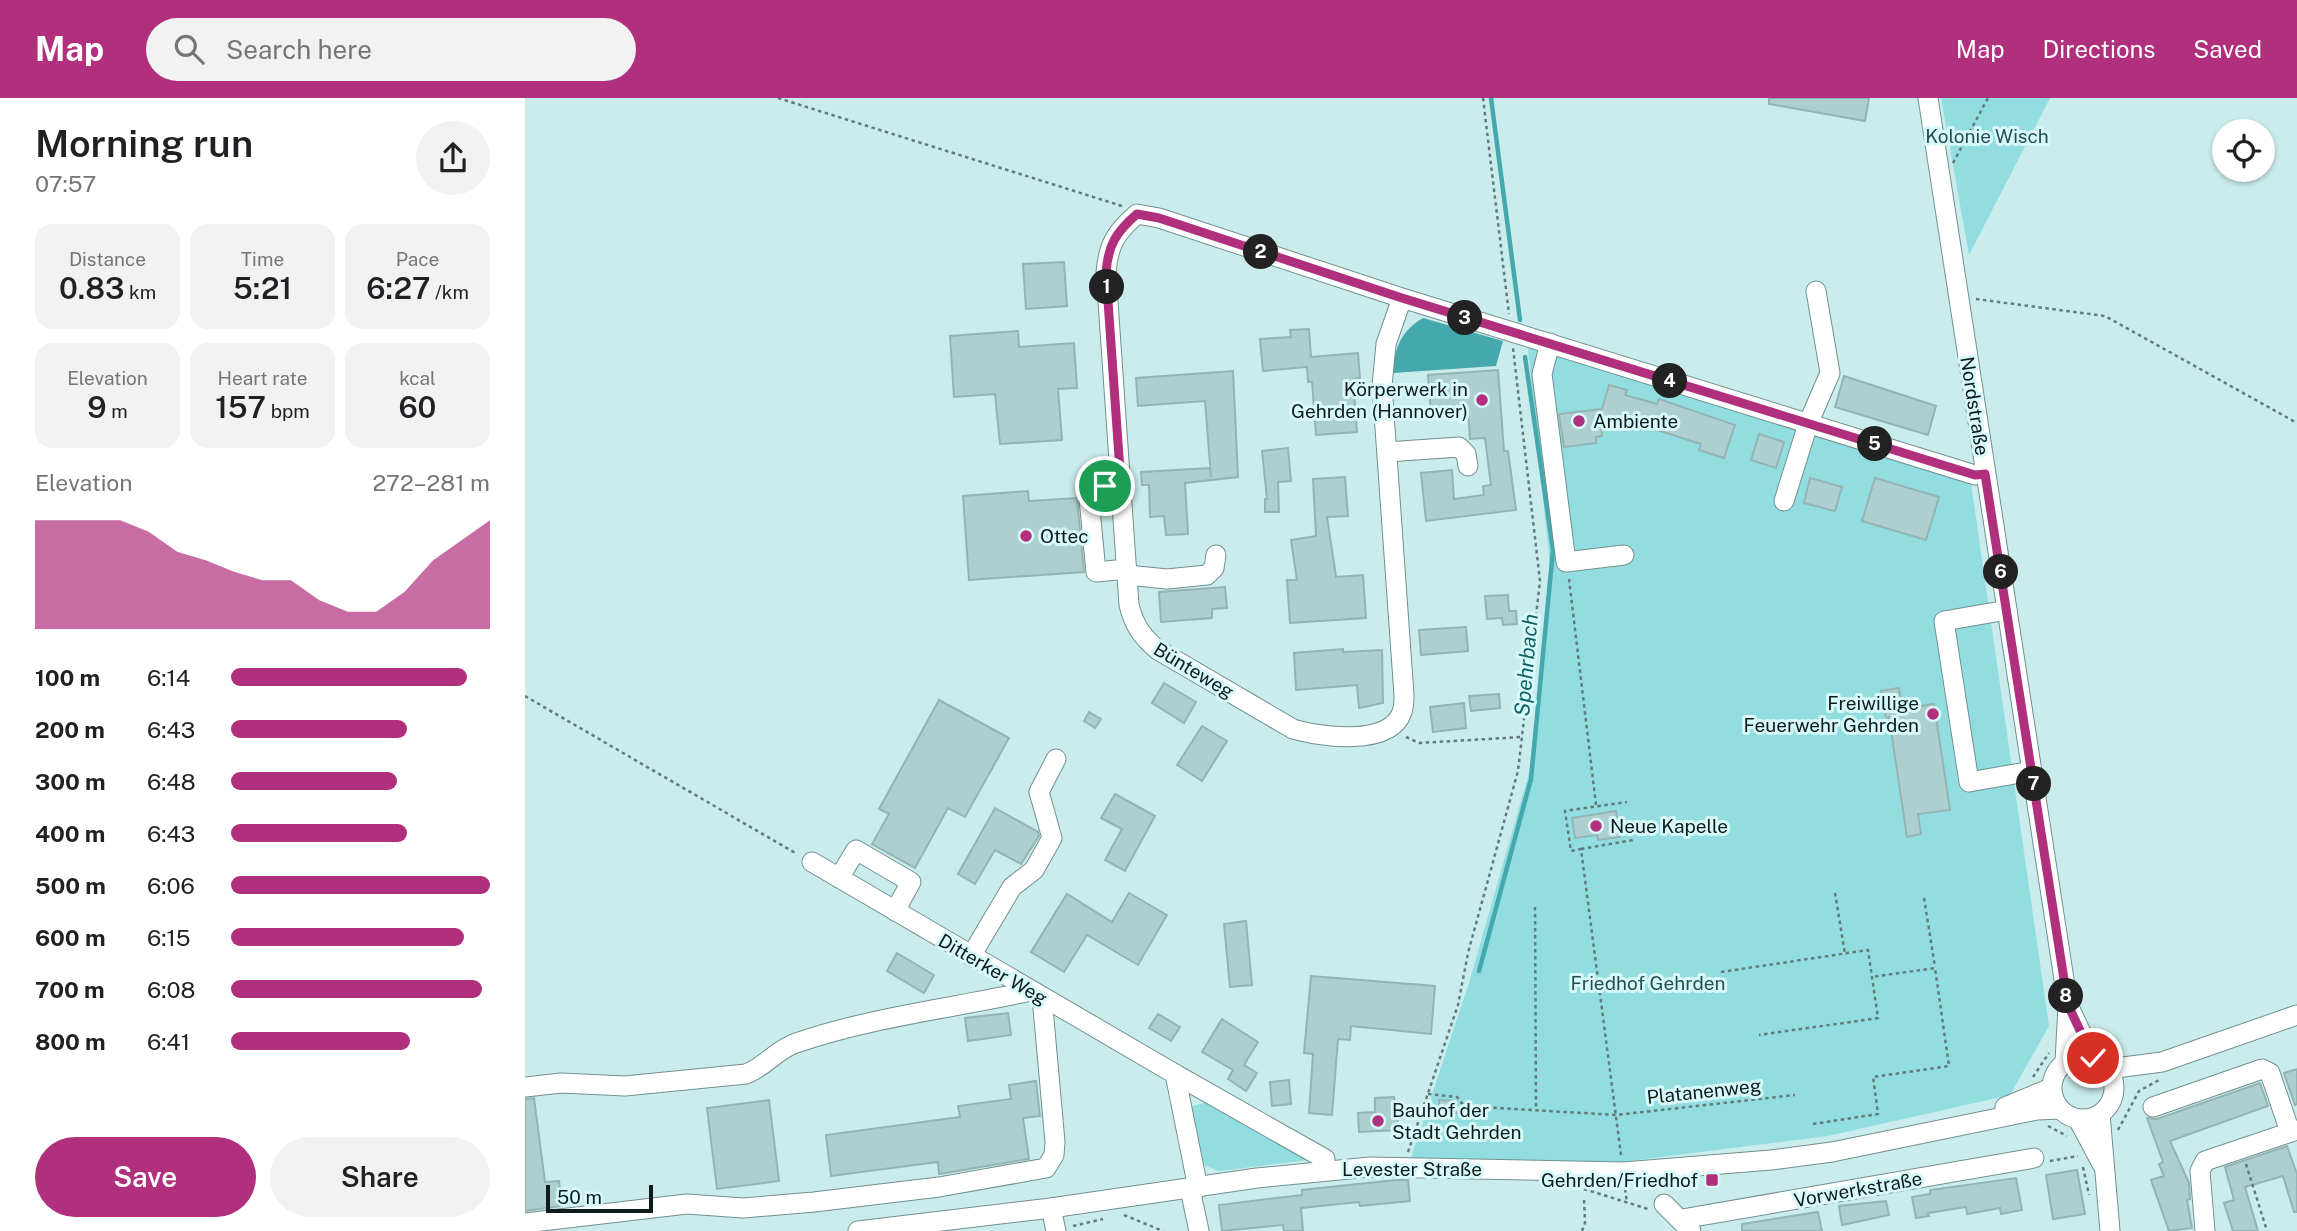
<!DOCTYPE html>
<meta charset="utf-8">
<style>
body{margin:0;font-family:"Public Sans",sans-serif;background:#f2f2f2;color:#202124;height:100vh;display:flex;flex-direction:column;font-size:26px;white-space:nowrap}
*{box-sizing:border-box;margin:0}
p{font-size:23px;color:#757577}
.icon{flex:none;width:38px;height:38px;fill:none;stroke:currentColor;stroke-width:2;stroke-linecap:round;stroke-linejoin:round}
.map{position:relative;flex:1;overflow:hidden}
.drawer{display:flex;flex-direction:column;background:#fff;width:525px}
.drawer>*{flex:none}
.buttons{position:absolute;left:1687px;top:21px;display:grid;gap:14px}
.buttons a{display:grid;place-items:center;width:63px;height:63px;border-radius:50%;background:#fff;box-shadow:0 2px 5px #0004;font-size:35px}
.scale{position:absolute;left:21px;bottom:18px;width:107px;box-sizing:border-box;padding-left:7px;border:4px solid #0e1b1b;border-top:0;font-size:19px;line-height:24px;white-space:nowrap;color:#0e1b1b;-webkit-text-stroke:5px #d8f9fa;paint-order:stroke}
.pin{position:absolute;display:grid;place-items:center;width:60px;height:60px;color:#fff;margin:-30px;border:4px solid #fff;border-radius:50%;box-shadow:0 2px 7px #0007}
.km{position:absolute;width:35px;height:35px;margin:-18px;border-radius:50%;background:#222;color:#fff;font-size:19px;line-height:35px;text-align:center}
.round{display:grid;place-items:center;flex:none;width:74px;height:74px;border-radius:37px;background:#f2f2f2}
.summary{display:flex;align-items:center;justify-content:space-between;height:119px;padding:0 35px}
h1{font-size:38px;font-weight:600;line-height:52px}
.figures{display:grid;grid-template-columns:repeat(3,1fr);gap:10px;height:119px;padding:7px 35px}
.figures div{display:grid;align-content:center;border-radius:18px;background:#f2f2f2;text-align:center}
.figures b{font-size:30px;font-weight:600}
.figures small{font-size:19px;font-weight:400}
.figures p{font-size:19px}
.chart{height:196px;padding:14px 35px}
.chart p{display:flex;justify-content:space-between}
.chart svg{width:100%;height:126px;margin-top:7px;fill:#b0307d;opacity:.7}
.action{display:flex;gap:14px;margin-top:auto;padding:14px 35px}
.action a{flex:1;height:80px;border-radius:42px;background:#b0307d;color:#fff;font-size:28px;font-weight:600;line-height:80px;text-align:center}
.action a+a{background:#f2f2f2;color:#202124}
ul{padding:0 35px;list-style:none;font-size:23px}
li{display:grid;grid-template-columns:112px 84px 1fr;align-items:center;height:52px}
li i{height:18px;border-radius:9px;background:#b0307d}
header{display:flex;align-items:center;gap:42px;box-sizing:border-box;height:98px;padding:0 35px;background:#b0307d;color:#fff}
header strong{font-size:33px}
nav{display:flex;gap:38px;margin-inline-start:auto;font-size:24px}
.search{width:490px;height:63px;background:#f2f2f2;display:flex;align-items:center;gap:18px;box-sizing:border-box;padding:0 24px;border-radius:38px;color:#757577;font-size:26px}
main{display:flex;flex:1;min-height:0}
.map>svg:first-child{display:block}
</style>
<header>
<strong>Map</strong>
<div class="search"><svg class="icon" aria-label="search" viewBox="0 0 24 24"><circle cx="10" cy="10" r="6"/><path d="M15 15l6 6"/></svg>Search here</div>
<nav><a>Map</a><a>Directions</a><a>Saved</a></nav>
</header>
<main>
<section class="drawer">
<div class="summary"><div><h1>Morning run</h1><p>07:57</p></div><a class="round"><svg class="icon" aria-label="share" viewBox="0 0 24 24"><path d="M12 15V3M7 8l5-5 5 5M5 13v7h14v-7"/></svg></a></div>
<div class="figures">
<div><p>Distance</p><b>0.83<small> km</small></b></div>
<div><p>Time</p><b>5:21</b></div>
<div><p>Pace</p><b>6:27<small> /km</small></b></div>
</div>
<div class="figures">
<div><p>Elevation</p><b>9<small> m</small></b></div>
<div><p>Heart rate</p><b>157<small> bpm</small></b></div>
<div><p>kcal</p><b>60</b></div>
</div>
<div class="chart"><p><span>Elevation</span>272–281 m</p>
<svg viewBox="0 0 160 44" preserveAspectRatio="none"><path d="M0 44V6L10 6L20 6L30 6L40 10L50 17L60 20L70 24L80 27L90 27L100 34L110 38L120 38L130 31L140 20L150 13L160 6V44z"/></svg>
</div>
<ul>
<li><b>100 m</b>6:14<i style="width:91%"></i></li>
<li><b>200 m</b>6:43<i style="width:68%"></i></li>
<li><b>300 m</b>6:48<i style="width:64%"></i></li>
<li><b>400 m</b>6:43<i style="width:68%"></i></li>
<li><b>500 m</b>6:06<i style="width:100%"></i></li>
<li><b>600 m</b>6:15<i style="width:90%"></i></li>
<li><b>700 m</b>6:08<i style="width:97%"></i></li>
<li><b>800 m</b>6:41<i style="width:69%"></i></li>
</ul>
<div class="action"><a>Save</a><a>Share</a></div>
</section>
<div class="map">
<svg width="1772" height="1133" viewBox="0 0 1772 1133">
<rect width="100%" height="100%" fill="#cbecec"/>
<!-- green -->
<g fill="#92dddf">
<polygon points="1416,0 1525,0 1444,157"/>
<polygon points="1002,242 1446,385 1524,928 1485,997 1303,1038 1097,1064 886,1060 944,885 1004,675 1026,478"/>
<polygon points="682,1004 783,1062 694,1073 679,1067 665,1009"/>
</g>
<!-- water -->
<path fill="#45a8ac" d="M 898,220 L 978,243 L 971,268 L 868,275 C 869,250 876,233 898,220 Z"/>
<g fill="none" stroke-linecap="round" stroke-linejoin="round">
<!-- stream -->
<g stroke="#45a8ac" stroke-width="4.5">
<polyline points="966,0 995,222"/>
<polyline points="954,873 1006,681 1028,452 1000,259"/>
</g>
</g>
<!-- building -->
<g fill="#aecfcf" stroke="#94b4b4" stroke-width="2">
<polygon points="1244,0 1344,0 1340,23 1244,6"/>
<polygon points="539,164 542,208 501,211 498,166"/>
<polygon points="784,231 786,259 833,255 835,280 828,281 832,334 791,337 787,284 783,284 782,269 738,273 735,241 766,239 765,232"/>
<polygon points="493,233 494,249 549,245 552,290 533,291 537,342 475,346 470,296 429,299 425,238"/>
<polygon points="973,272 979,353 983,353 991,412 901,423 896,375 927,372 929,401 959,397 958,388 966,387 960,340 945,341 943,312 906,314 903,277"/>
<polygon points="708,273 713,379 660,385 663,436 641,437 639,418 625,419 624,387 617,387 616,374 685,370 686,379 680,303 613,308 611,280"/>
<polygon points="1319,278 1411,308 1403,337 1310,309"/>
<polygon points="1084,287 1102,292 1100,297 1132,306 1134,301 1210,327 1199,360 1174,352 1176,346 1116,327 1115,331 1075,319 1077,338 1071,339 1071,345 1039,349 1034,316 1077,311"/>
<polygon points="1234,336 1259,344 1251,370 1226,362"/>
<polygon points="763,350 766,383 753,384 754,414 740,414 740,401 742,401 737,353"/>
<polygon points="820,379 823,418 802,419 811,479 838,477 841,520 765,525 762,482 772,482 766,442 791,438 788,381"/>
<polygon points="1285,380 1317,389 1310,413 1279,405"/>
<polygon points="1350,380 1414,399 1401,442 1337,423"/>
<polygon points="503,393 504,403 552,400 559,474 444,482 438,398"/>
<polygon points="700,489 702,510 687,511 687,520 636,524 634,494"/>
<polygon points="983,497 984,513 991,513 992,526 978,527 977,520 962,521 960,498"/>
<polygon points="941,529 943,553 896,557 894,532"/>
<polygon points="818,551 818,554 857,552 858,605 834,610 832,587 771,592 769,555"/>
<polygon points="639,585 671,604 659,625 627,605"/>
<polygon points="1374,590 1377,611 1409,606 1425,712 1393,716 1396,736 1382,739 1364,619 1361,620 1356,593"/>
<polygon points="974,596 975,610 946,613 944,598"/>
<polygon points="414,602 484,640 440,719 423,710 390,770 347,746 364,716 354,711"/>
<polygon points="939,605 941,630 908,634 905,609"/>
<polygon points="564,614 576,621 570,630 559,623"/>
<polygon points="677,628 702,643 677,683 652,667"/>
<polygon points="590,696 630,718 600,773 580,762 597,731 576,720"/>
<polygon points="470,710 513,734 514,738 496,766 470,752 450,786 433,776"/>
<polygon points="1091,713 1095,739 1073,742 1072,737 1050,740 1047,720"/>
<polygon points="604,795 642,817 613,867 562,837 539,874 506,854 542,796 587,824"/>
<polygon points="721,823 727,887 705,889 699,826"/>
<polygon points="372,855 409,877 399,895 362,873"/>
<polygon points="786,878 910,888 906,936 826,928 825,942 813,941 807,1017 784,1015 788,956 779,955"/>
<polygon points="483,915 486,937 443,943 440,920"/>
<polygon points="633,916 655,929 646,943 624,930"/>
<polygon points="697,921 733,944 719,967 732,975 721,993 703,981 708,972 677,954"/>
<polygon points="1772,971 1772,1006 1770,1007 1759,975"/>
<polygon points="764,982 766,1006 747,1008 745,984"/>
<polygon points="511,983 515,1018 498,1020 504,1061 414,1076 413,1064 306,1078 301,1037 435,1019 433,1008 486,1001 484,987"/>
<polygon points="1735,985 1743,1008 1645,1043 1664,1085 1665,1101 1662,1102 1667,1130 1644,1133 1626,1082 1639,1078 1634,1066 1638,1064 1622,1020 1632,1021"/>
<polygon points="869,999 874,1032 834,1034 833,1015 850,1014 850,1000"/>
<polygon points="9,1000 20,1084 34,1083 37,1108 0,1113 0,1001"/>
<polygon points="244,1002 254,1083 192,1091 182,1010"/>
<polygon points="914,1002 932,1003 932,1015 914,1015"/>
<polygon points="1762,1048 1772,1076 1772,1114 1769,1114 1758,1078 1720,1089 1733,1133 1708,1133 1699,1105 1709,1102 1700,1069"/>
<polygon points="1552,1072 1560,1116 1528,1121 1521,1077"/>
<polygon points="1491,1080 1497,1112 1476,1116 1475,1110 1442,1116 1441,1109 1403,1115 1404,1118 1391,1120 1387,1099 1405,1096 1405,1092"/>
<polygon points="871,1082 883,1082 885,1103 835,1108 834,1104 776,1110 778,1133 759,1133 758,1127 697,1133 694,1107 777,1097 777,1092"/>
<polygon points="1361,1103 1364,1117 1317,1127 1314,1108"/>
<polygon points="1293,1114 1297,1133 1217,1133 1217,1126"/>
</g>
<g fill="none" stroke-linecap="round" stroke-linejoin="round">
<defs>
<g id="minor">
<polyline points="1403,0 1543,907 1540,964"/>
<path d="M 877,200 L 861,246 L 857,288 L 879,597 C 879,602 879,609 877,614 C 865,649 795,639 768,631 L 633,552 C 617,539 609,527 604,507 L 581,175 C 583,147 591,134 612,116 L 634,120 L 877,200 L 1450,377 L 1460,375"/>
<polyline points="1025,245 1017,276 1041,464 1099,457"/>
<polyline points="862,354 934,349 941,356 943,368"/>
<polyline points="596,387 563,390 571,474 602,471"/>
<polyline points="1259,403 1283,326 1305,275 1291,193"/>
<polyline points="602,477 642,481 682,477 689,470 691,457"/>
<polyline points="1482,512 1419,523 1444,684 1507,673"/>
<polyline points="287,764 650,976 673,1090"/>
<polyline points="314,780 331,752 386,784 370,813"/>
<polyline points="446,858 487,789 509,772 527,740 514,694 531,661"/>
<polyline points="1545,911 1568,960"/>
<circle cx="1558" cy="990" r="31"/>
<polyline points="1583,971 1637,964 1772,917"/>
<polyline points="650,976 800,1061 801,1072"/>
<path d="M 0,989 L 36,985 L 100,988 L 221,976 C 240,969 252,951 271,945 C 347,919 428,910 506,893"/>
<polyline points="1480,1009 1526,990"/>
<polyline points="1628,1009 1737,971 1745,975 1765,1034"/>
<polyline points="1575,1016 1585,1133"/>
<polyline points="1553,1021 1577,1066"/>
<polyline points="665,1091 674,1133"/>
<polyline points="1139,1106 1166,1133"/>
<polyline points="526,1110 531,1133"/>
<polyline points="1157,1121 1509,1060"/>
<polyline points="0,1125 162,1106 218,1110 289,1104 414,1089 521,1070 529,1057 530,1044 517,899"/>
<polyline points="333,1133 526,1110 732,1080 845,1069 1099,1074 1246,1062 1307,1054 1512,1012 1535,1011"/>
<polyline points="1680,1133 1675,1073 1680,1063 1772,1032"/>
</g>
</defs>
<!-- minor casing -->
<use href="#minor" stroke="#719090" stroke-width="21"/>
<!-- path -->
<g stroke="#647a7a" stroke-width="2.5" stroke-dasharray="3.5 3.5" stroke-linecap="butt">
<polyline points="253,0 597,108"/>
<polyline points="958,0 984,216"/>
<polyline points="1428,65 1463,0"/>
<polyline points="1451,201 1580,218 1772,325"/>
<polyline points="1044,481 1071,707"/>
<polyline points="0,598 272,756"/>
<polyline points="881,639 894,645 997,639"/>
<polyline points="1056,751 1108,742"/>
<polyline points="1310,795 1320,856"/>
<polyline points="1399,800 1410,869"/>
<polyline points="1010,809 1011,1012"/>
<polyline points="1196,874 1343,852 1353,920 1234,937"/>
<polyline points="1508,979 1524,955"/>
<polyline points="903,996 932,999 939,1008 1091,1017 1270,997"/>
<polyline points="1288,1026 1353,1016 1348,979 1424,968 1410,870 1347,879"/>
<polyline points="1523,1028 1542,1038"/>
<polyline points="1593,1032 1614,993 1634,982"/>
<polyline points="883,1054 933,907 943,855 993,673 1015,483 988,250"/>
<polyline points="1096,1057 1056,751 1046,753 1040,713 1102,704"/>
<polyline points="1525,1063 1553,1058"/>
<polyline points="1721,1066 1742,1133"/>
<polyline points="1558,1069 1564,1097"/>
<polyline points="1059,1091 1123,1111"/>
<polyline points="1100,1091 1102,1105"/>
<polyline points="599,1117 638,1133"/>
<polyline points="548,1128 578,1121"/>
<polyline points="1057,1133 1060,1125 1059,1100"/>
</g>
<!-- minor -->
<use href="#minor" stroke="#fff" stroke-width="19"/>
</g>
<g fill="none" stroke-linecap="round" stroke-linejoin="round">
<defs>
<path id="route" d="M 580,388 L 596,387 L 581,175 C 583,147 591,134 612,116 L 634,120 L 877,200 L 1450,377 L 1460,376 L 1543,907 L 1568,960"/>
</defs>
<!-- route casing -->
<use href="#route" stroke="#fff" stroke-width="14"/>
<!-- route -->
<use href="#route" stroke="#b0307d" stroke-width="9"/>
</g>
<!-- markers -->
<g fill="#b0307d" stroke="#d8f9fa" stroke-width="2.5">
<circle cx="957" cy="302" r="7"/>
<circle cx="1054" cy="323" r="7"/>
<circle cx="501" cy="438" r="7"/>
<circle cx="1408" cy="616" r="7"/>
<circle cx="1071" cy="728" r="7"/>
<circle cx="853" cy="1023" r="7"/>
<rect x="1180" y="1075" width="14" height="14" rx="3.5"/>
</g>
<g text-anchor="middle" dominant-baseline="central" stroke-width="6" stroke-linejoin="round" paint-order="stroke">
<!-- park labels -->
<g font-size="19" fill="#245052" stroke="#d8f9fa">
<text x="1462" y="38">Kolonie Wisch</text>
<text x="1123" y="885">Friedhof Gehrden</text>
</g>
<!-- poi labels -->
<g font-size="19" fill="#0e1b1b" stroke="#d8f9fa" text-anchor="start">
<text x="943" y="291" text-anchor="end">Körperwerk in<tspan x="943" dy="22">Gehrden (Hannover)</tspan></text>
<text x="1068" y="323">Ambiente</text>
<text x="515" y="438">Ottec</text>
<text x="1394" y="605" text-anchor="end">Freiwillige<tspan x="1394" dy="22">Feuerwehr Gehrden</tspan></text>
<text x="1085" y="728">Neue Kapelle</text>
<text x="867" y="1012">Bauhof der<tspan x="867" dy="22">Stadt Gehrden</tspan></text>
<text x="1173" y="1082" text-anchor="end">Gehrden/Friedhof</text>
</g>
<!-- street labels -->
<g font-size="19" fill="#0e1b1b" stroke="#d8f9fa">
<text transform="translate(1450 308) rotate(81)">Nordstraße</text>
<text transform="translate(669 572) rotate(31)">Bünteweg</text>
<text transform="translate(468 871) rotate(30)">Ditterker Weg</text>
<text transform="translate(1179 993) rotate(-6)">Platanenweg</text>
<text x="887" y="1071">Levester Straße</text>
<text transform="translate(1333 1091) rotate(-10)">Vorwerkstraße</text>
</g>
<!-- water labels -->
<g font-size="21" font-style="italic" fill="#0d6264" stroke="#d8f9fa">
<text transform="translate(1001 567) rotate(-85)">Spehrbach</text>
</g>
</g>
</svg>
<div class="buttons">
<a><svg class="icon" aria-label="locate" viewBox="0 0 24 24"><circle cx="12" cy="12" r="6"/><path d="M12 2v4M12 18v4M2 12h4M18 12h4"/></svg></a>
</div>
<div class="scale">50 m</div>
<div class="pin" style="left:580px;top:388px;background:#1e9e55"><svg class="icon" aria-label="arrive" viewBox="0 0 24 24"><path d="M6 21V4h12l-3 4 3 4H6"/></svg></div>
<div class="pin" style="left:1568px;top:960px;background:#d93025"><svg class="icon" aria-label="check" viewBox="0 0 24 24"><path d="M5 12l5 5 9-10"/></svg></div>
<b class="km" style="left:582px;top:189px">1</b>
<b class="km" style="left:736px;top:154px">2</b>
<b class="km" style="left:940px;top:220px">3</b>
<b class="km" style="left:1145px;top:283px">4</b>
<b class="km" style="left:1350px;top:346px">5</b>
<b class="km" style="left:1476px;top:474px">6</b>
<b class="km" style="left:1509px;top:686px">7</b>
<b class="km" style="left:1541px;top:898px">8</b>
</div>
</main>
